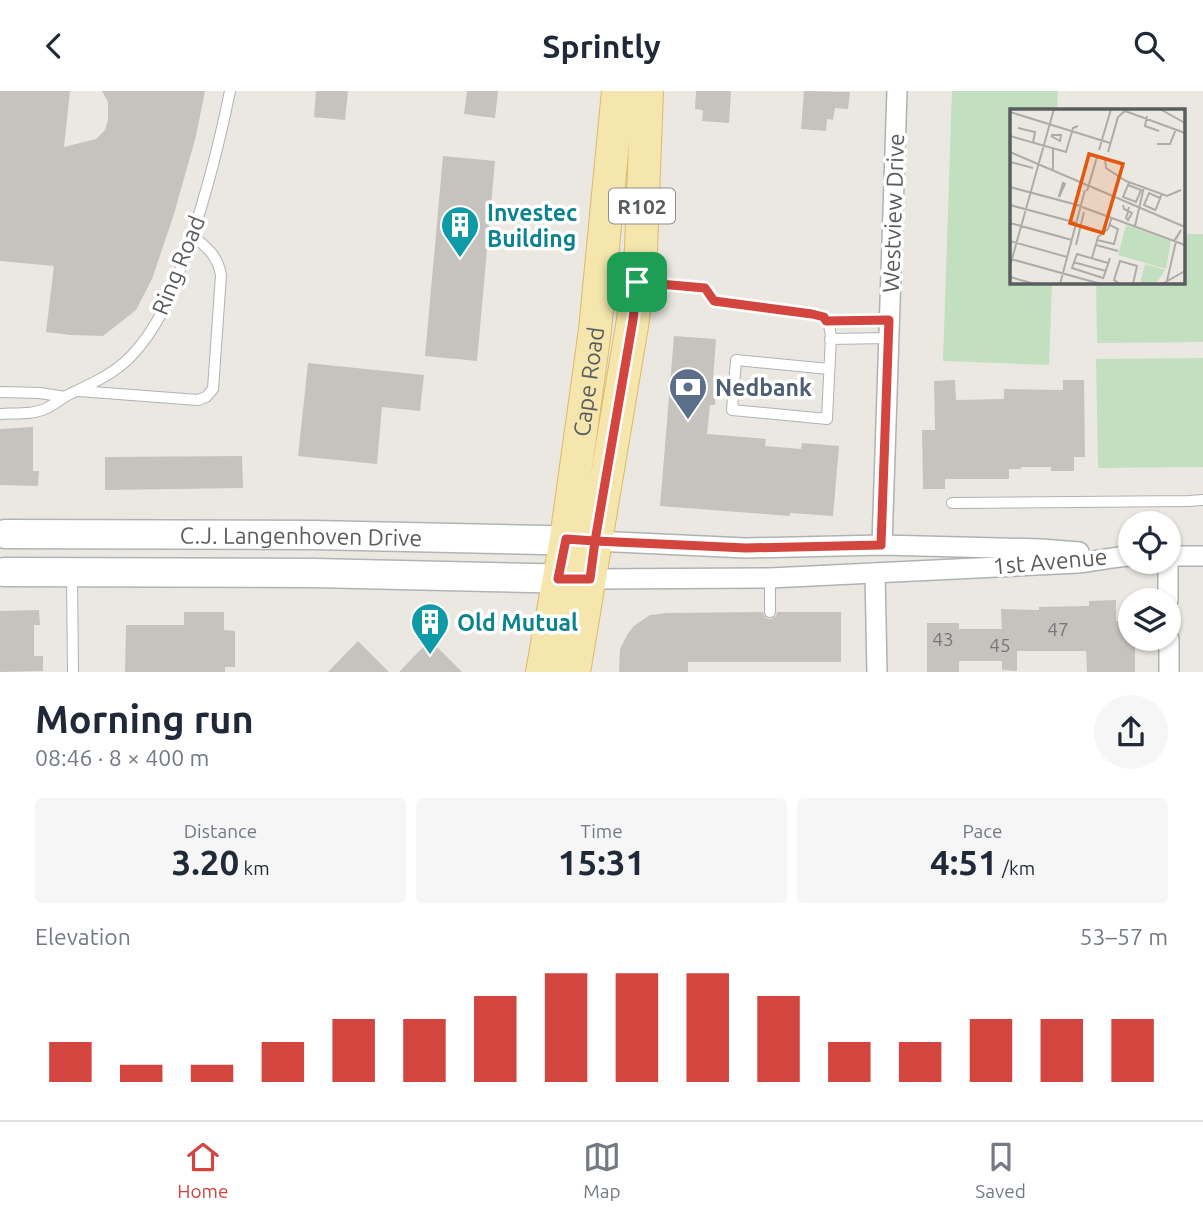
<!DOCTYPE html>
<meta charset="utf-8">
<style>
body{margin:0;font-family:Ubuntu,sans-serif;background:#f6f6f7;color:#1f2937;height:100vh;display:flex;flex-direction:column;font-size:26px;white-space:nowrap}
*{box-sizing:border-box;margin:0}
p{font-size:23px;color:#747a83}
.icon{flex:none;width:38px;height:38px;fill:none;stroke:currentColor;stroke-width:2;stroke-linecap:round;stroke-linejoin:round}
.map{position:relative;height:581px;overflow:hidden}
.details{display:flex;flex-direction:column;background:#fff;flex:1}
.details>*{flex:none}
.buttons{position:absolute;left:1118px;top:420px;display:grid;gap:14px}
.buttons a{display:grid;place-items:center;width:63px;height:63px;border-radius:50%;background:#fff;box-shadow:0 2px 5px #0004;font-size:35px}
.pin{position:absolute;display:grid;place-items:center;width:60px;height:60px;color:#fff;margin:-30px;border-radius:14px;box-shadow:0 4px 10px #0006}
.round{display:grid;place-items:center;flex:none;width:74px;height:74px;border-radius:37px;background:#f6f6f7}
.head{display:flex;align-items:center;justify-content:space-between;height:119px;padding:0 35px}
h1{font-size:38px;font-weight:600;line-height:52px}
.figures{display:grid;grid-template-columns:repeat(3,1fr);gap:10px;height:119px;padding:7px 35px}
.figures div{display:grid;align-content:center;border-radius:7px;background:#f6f6f7;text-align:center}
.figures b{font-size:35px;font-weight:600}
.figures small{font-size:19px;font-weight:400}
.figures p{font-size:19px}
.chart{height:196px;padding:14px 35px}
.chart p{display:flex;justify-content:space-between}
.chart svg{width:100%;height:126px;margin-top:7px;stroke:#d3453f;stroke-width:6}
header{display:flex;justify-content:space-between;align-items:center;height:91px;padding:0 35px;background:#fff;font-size:32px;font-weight:600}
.tabs{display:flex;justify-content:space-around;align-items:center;height:98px;border-top:2px solid #e0e1e3;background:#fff;font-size:19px;color:#747a83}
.tabs a{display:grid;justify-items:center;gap:4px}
.tabs .current{color:#d3453f}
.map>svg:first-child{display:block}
</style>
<header><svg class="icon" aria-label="back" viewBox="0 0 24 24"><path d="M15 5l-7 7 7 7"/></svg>Sprintly<svg class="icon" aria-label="search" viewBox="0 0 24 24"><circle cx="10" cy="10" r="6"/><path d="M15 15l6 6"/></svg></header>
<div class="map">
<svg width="1203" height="581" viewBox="0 0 1203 581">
<rect width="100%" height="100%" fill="#ebe8e1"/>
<!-- green -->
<g fill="#c2e0c0">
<polygon points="952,0 1058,0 1057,19 1012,19 1012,191 1052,191 1049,274 943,270"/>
<polygon points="1184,143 1203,143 1203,251 1097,252 1096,191 1184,191"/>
<polygon points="1203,267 1203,376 1098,377 1096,268"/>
</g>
<!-- building -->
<g fill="#c6c3be">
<polygon points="0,0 70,0 64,56 96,48 105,39 108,29 108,11 102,0 205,0 196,45 174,123 152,188 136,219 103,245 71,244 46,241 54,175 0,170"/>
<polygon points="316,0 348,0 345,29 314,26"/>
<polygon points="467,0 498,0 495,27 464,23"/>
<polygon points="696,0 731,0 729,32 702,30 703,19 695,18"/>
<polygon points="804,0 850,1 848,18 835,17 833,29 827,28 826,40 801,38"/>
<polygon points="443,65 495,70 477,270 425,265"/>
<polygon points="674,245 716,248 713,290 717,290 715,314 710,314 707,343 766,348 765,355 801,358 802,352 839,355 833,425 790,422 790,425 660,415"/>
<polygon points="308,272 424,284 420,320 382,316 377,373 298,365"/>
<polygon points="955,289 956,309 1004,308 1004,298 1063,299 1063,289 1084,289 1085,366 1074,366 1074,380 1051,380 1051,376 1021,376 1021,378 1009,378 1009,388 945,388 945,398 923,398 922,339 935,339 934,290"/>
<polygon points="33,336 33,380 39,380 38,395 0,394 0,338"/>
<polygon points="242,365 243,397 105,399 105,366"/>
<polygon points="1116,509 1116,530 1129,530 1130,550 1135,550 1135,581 1087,581 1086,560 1017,560 1017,580 1002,579 1002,570 959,570 959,581 927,581 927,532 959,532 959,538 1002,538 1001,518 1039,519 1039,516 1089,515 1089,510"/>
<polygon points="39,519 40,534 34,534 34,565 43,565 43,580 0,581 0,520"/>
<polygon points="184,521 224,521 224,539 235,540 235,576 225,576 225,581 125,581 126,534 184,534"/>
<polygon points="763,521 766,527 771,528 776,525 777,521 841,521 841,571 688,571 688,581 619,581 620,558 627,544 634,535 650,524 667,522"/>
<polygon points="430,549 462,581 399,581"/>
<polygon points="358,550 389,581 328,581"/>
</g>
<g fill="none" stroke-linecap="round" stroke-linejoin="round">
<defs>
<g id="service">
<polyline points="640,191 704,197 714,210 812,223 824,226 829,234 831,245 827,328 732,319 736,269 829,278"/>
<polyline points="826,230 889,229"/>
<polyline points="830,248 888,247"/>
<path d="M 79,300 L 198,309 L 206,306 L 213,298 L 221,184 C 217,163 207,157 192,144"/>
<polyline points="0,301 40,302 65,306"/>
<path d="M 0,323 C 15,322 33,324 47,317 C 55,313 62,307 70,303 C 89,294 109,285 125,271 C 161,238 177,189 192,145 C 208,97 220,49 230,0"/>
<polyline points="952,412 1189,410 1203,409"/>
<polyline points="72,484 73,581"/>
<polyline points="770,487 770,521"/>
</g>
<g id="minor">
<polyline points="595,450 746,457 882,454 1041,458 1079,461"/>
<polyline points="882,454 897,0"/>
<polyline points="1169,465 1203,465"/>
<polyline points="1168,471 1168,509"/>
<polyline points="875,482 877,581"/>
<path d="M 590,488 L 770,487 L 1078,472 C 1096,470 1113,466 1130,465"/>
<polyline points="1169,548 1169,581"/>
</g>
<g id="secondary">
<path id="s1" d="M 5,443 L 313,444 L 589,450"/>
<polyline points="4,481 314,482 579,488"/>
</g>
<g id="primary">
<path id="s2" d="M 542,581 L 566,448 L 595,239 L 618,0"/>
<polyline points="574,581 633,229 641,158 647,0"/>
</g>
</defs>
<!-- service casing -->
<use href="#service" stroke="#afb2b5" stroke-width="12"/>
<!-- minor casing -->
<use href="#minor" stroke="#afb2b5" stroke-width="22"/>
<!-- secondary casing -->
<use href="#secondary" stroke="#b1b4b7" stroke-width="31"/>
<!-- primary casing -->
<use href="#primary" stroke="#dfb966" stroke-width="34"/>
<!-- service -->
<use href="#service" stroke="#fff" stroke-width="10"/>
<!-- minor -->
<use href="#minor" stroke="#fff" stroke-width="19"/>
<!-- secondary -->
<use href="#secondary" stroke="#fff" stroke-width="28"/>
<!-- primary -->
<use href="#primary" stroke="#f4e6ad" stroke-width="32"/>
</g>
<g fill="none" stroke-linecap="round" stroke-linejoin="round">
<defs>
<polyline id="route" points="637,191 633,229 595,450 566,448 558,488 590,488 595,450 746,457 881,454 889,229 826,230 824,226 812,223 714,210 705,197 637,191"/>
</defs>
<!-- route casing -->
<use href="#route" stroke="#fff" stroke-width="14"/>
<!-- route -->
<use href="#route" stroke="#d3453f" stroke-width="9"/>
</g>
<!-- icons -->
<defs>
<symbol id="building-pin" viewBox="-11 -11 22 30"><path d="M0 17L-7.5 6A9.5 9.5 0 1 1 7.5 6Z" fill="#0f9aa8" stroke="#fff"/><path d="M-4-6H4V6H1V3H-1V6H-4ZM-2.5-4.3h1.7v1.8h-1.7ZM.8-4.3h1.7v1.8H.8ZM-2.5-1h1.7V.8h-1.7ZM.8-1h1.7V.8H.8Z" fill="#fff"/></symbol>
<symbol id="bank-pin" viewBox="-11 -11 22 30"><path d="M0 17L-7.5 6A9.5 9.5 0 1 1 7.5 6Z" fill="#5c6f8a" stroke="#fff"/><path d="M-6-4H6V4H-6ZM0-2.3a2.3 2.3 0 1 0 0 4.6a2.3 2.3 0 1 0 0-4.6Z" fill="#fff"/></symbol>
</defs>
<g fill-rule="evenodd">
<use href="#building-pin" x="438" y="112" width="44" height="60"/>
<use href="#bank-pin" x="666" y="274" width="44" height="60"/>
<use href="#building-pin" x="408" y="509" width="44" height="60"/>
</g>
<g text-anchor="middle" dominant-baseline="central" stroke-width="7" stroke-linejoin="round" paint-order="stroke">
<!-- number labels -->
<g font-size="19" fill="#757678">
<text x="1058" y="538">47</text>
<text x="943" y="548">43</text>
<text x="1000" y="554">45</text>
</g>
<!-- shield labels -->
<rect fill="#fff" stroke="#8c8e90" stroke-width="2" x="609" y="97.5" width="66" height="35" rx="5"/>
<g font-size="21" font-weight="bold" fill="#5a5d60">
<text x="642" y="115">R102</text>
</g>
<!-- culture labels -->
<g font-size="23" font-weight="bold" fill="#0d838f" stroke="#fff" text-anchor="start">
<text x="487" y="121">Investec<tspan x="487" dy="26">Building</tspan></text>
<text x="457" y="531">Old Mutual</text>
</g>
<!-- street labels -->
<g font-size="23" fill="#5a5d60" stroke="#fff">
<text transform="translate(893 122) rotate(-88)">Westview Drive</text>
<text transform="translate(178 174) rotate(-68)">Ring Road</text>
<text stroke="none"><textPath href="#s2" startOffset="294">Cape Road</textPath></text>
<text stroke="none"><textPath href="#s1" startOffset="296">C.J. Langenhoven Drive</textPath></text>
<text transform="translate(1050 470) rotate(-5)">1st Avenue</text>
</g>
<!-- service labels -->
<g font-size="23" font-weight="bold" fill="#4e5e75" stroke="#fff" text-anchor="start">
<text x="715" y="296">Nedbank</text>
</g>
</g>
<!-- overview -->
<g transform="translate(1010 18)">
<rect width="175" height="175" fill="#ebe8e1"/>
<path d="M 116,116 L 161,132 L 156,160 L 108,146 ZM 135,155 L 155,161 L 146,175 L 130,175 Z" fill="#c2e0c0"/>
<path fill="none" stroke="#adaca9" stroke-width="2" d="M 150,0 L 175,14M 0,3 L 100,34M 137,7 L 135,17 L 149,22M 8,19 L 25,23 L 23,34M 0,27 L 56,43 L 63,19 L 68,17M 41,27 L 50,32 L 51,26 L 41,26M 147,35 L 160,35 L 166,20M 43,40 L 43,63M 89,41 L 101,0M 0,43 L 175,118M 98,43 L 108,8 L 115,2 L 175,24M 95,49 L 96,59 L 116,72 L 157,87 L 171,81M 0,53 L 23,59M 53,74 L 55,75 L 49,88 L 49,87 ZM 118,76 L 131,81 L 126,93 L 113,88 L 118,76 L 119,74 L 119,73M 0,78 L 71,97M 77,82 L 87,48M 150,89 L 139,84 L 134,96 L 145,101 L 146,100 L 151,87 L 152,85M 0,96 L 67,114M 113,96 L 114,100 L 122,104 L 118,111 L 116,109 L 118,103 L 118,102 L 119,98M 72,98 L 175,136M 0,114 L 62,131M 125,117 L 134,78M 87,131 L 104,135 L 108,120 L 100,116M 0,132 L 57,148M 164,132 L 171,121 L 166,130M 66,136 L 74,103M 86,136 L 108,142M 82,149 L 88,128 L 98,120 L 102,108M 1,150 L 91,175M 63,153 L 96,162M 98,154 L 67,145 L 62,159 L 93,169 L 94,167 L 100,149M 0,157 L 44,0M 0,168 L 25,175M 157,172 L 166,132M 50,175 L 75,81M 110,175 L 104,171 L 110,152 L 127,157 L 123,175M 152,175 L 175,162"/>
<path fill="#e15910" fill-opacity="0.15" stroke="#e15910" stroke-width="3.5" d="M 79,45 L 113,55 L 93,124 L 60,114 Z"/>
<rect width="175" height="175" fill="none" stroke="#5a5d60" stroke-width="3.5"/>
</g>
</svg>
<div class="buttons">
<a><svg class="icon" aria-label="locate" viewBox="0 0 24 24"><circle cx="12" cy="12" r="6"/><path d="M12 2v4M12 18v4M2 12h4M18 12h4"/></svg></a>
<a><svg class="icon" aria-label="layers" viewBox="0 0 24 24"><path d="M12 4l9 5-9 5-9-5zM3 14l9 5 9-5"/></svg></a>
</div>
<div class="pin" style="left:637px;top:191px;background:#1e9e55"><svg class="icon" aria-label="arrive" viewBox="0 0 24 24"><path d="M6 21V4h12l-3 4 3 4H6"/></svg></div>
</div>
<section class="details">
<div class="head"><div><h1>Morning run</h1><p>08:46 · 8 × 400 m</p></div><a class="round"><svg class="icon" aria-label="share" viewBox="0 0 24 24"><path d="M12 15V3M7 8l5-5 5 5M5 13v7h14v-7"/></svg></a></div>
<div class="figures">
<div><p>Distance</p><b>3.20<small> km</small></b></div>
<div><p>Time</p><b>15:31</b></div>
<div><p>Pace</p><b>4:51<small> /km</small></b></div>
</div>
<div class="chart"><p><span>Elevation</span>53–57 m</p>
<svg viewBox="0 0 160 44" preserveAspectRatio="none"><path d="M5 44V30M15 44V38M25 44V38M35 44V30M45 44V22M55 44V22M65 44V14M75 44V6M85 44V6M95 44V6M105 44V14M115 44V30M125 44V30M135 44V22M145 44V22M155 44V22"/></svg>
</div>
</section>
<nav class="tabs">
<a class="current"><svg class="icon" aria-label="home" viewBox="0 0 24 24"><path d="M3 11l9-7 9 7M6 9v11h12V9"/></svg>Home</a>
<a><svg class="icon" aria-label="map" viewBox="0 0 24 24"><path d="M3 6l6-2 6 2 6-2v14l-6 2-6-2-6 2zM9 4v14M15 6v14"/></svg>Map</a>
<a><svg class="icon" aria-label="saved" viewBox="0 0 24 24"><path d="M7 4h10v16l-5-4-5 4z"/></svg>Saved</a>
</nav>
